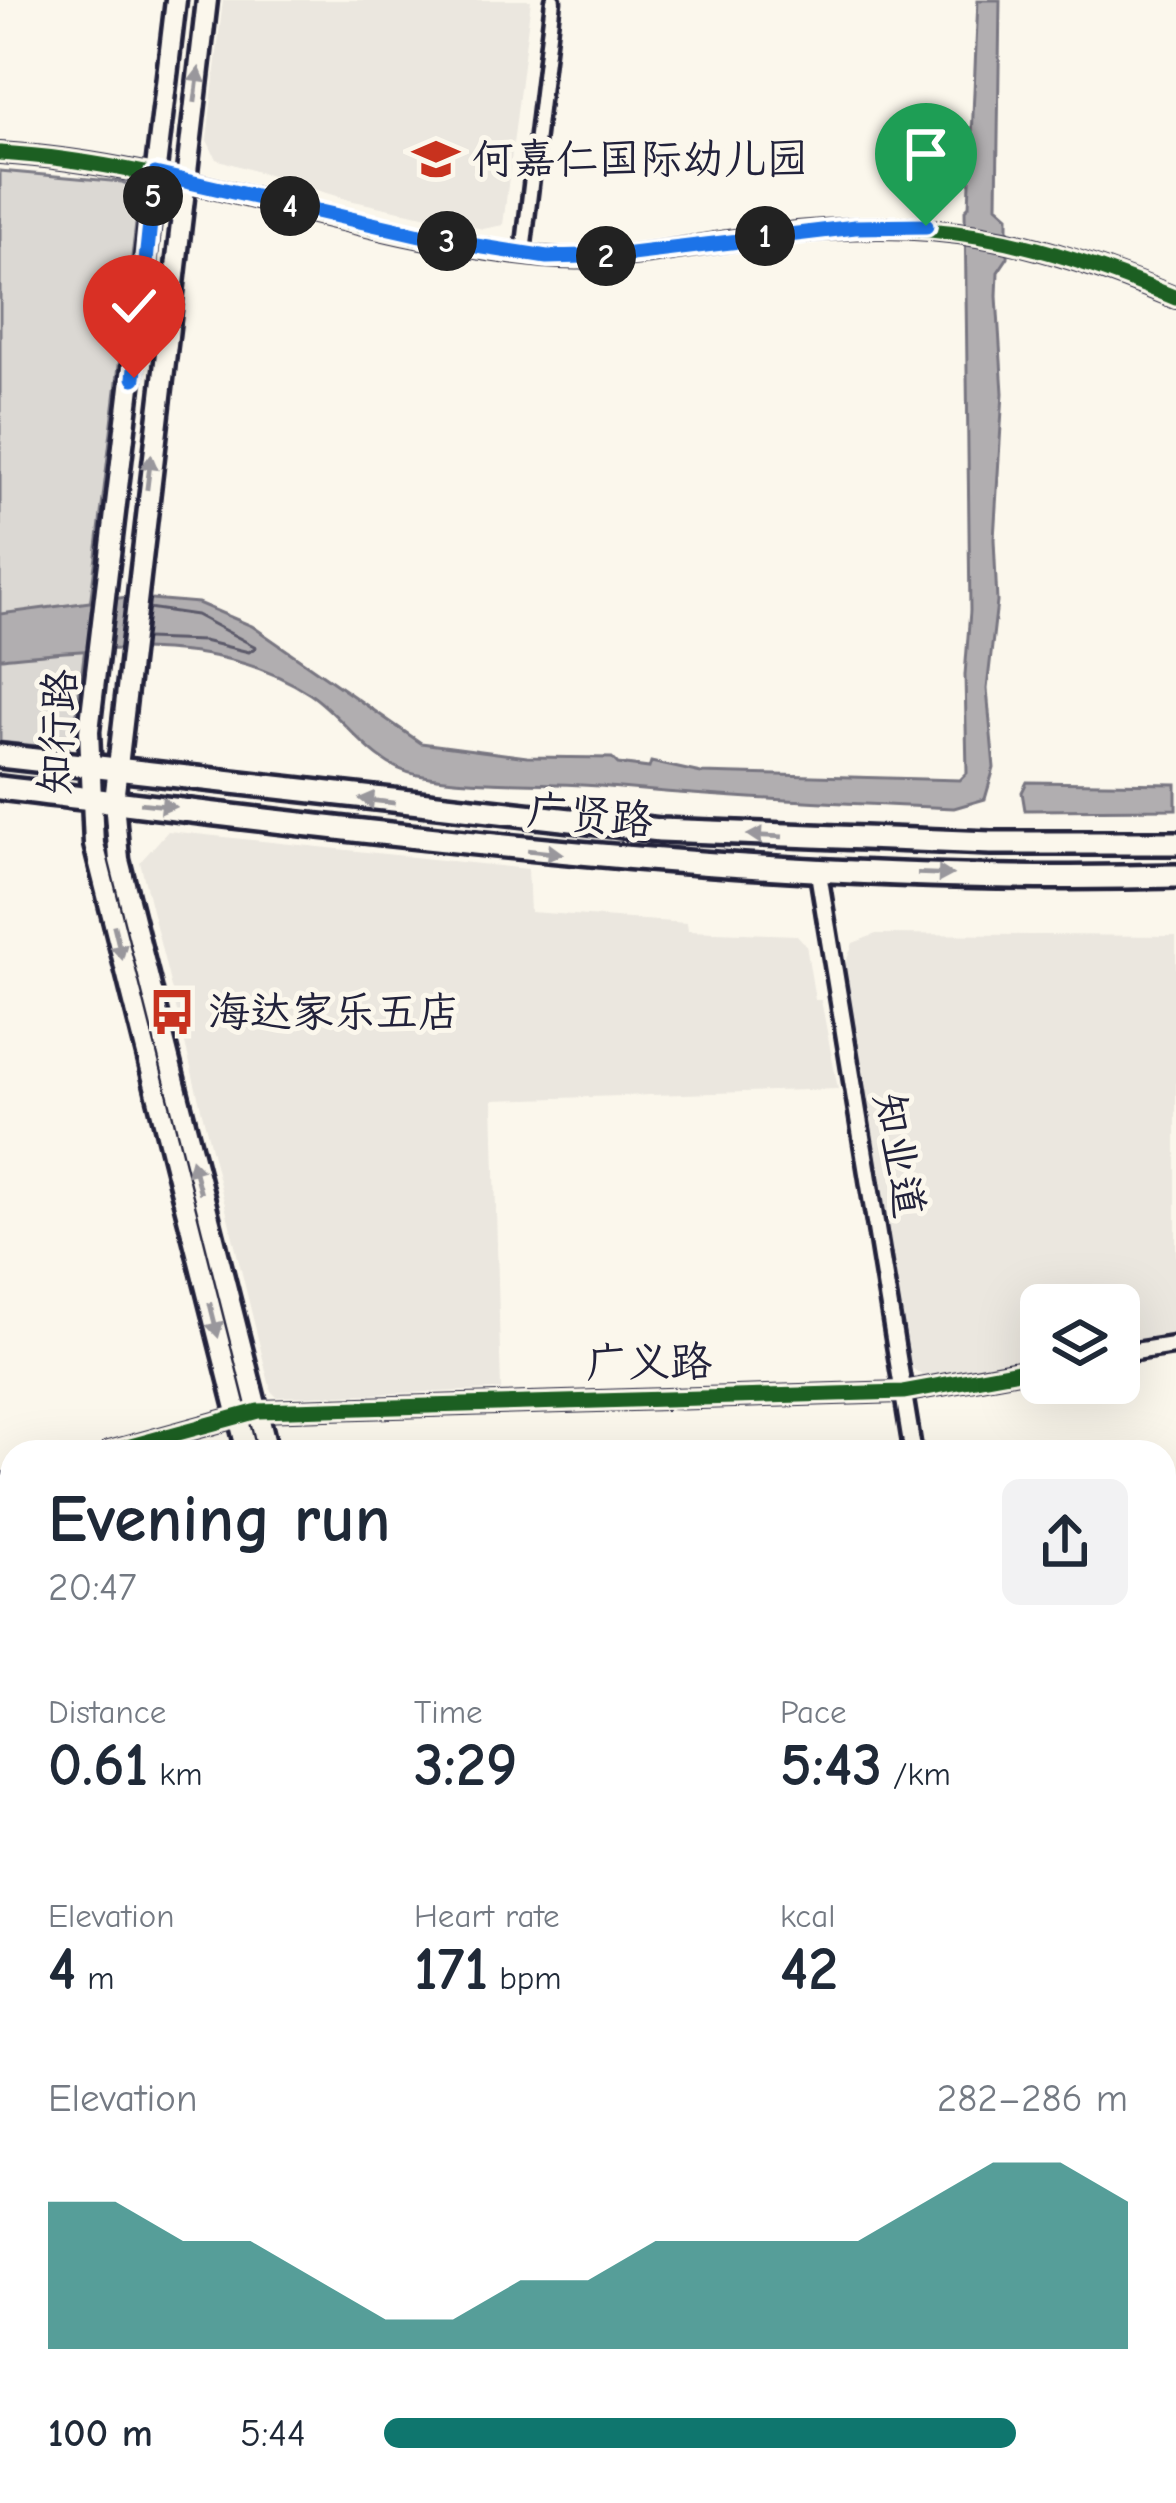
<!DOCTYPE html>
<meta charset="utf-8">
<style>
body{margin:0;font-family:"Comic Neue","LXGW WenKai TC",sans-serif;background:#f2f2f3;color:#1f2937;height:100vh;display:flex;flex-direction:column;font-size:45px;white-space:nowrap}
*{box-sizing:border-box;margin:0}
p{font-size:39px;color:#747a83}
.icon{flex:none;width:66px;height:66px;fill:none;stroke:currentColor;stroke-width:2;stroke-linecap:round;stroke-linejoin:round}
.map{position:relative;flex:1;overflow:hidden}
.sheet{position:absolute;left:0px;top:1440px;width:1176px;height:1065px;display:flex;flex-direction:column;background:#fff;border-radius:36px 36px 0 0;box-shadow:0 12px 48px #0002}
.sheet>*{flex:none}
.tools{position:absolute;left:1020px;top:1284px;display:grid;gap:24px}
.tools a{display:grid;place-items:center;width:120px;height:120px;border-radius:18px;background:#fff;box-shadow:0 12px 48px #0002;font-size:60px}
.pin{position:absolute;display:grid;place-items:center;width:102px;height:102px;color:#fff;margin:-123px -51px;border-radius:50% 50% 50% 0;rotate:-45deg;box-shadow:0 0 12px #0007}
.pin .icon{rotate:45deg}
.km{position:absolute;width:60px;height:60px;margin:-30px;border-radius:50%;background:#222;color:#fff;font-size:33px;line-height:60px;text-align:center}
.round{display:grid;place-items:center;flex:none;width:126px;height:126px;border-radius:18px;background:#f2f2f3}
.head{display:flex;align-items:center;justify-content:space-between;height:204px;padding:0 48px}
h1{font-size:66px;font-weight:700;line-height:90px}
.figures{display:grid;grid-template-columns:repeat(3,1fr);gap:18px;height:204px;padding:12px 48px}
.figures div{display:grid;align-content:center}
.figures b{font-size:60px;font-weight:700}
.figures small{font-size:33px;font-weight:400}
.figures p{font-size:33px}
.chart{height:336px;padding:24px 48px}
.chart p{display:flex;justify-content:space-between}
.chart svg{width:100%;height:216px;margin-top:12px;fill:#0f766e;opacity:.7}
ul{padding:0 48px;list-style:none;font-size:39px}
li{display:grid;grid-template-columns:192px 144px 1fr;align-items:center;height:90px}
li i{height:30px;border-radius:15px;background:#0f766e}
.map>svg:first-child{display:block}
</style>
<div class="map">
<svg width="1176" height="2503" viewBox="0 0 1176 2503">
<rect width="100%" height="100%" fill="#fbf7ec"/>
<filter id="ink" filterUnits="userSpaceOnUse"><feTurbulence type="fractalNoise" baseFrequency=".00833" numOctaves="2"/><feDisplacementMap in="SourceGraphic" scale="24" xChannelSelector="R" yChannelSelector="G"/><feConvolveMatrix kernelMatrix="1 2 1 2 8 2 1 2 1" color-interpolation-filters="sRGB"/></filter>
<g filter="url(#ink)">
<!-- built -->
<g fill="#ebe7df">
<polygon points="223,0 531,0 503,225 483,229 349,200 216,159 207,140"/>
<polygon points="168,831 528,869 530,912 687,923 688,931 797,935 806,945 815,1000 821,1000 838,1089 493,1100 501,1390 277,1397 271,1391 140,862"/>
<polygon points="876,934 1176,936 1176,1334 1119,1344 1119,1305 1041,1305 1041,1357 923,1376 912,1368 844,967 853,943"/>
</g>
<!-- green -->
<polygon fill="#dbd8d3" stroke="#7e7d87" stroke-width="3" points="0,171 122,182 137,188 139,199 74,738 67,749 0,742"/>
<!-- water -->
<g fill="#b1aeb0" stroke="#787681" stroke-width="3">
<path d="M 978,0 L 1000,0 L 997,206 L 1008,216 L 1008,257 L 998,272 L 997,296 L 1003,393 L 994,539 L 997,602 L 987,689 L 994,768 L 985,799 L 954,808 C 838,803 724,798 609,787 C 548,781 476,786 418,775 C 371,766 347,719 310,694 C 219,634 103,648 0,658 L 0,614 L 127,597 L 198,603 L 252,626 L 421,743 L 527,757 L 612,758 L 618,764 L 649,768 L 651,762 L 701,773 L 960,780 L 967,773 L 965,675 L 970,611 L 965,210 L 969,206 Z"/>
<polygon points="1027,782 1176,784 1176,809 1025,810 1022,792"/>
</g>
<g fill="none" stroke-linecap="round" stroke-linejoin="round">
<!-- shore -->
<polyline stroke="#5b5a6a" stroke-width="3" points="145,639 203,641 249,652 256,647 196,615 148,608"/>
<defs>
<g id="minor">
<polyline points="523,253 553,0"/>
<polyline points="0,2035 12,2028"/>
<polyline points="0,2423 12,2450"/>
<polyline points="32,2493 36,2503"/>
<polyline points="344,2493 349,2503"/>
<polyline points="180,2503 201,2493"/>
</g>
<g id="tertiary">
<path d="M 0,153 C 185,164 360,240 544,257 C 619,264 696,244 770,235 C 932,216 1027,236 1176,298"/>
<polyline points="818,870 913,1452"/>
<polyline points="1119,1354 1176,1345"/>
<polyline points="109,1452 258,1411 903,1392 1041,1367"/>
<polyline points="0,1485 12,1481"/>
<polyline points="1164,1941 1176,1937"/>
</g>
<g id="secondary">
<polyline points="176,0 89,731 94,844 247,1452"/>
<polyline points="207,0 114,801 119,860 268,1452"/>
</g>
<g id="primary">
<polyline points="0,756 660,830 991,843 1176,843"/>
<path d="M 0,788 C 391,835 782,887 1176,876"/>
</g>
<g id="trunk">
<polyline points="0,2181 12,2175"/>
<polyline points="0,2211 10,2238 0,2253"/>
<polyline points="0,2277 12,2269"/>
<polyline points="0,2321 12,2321"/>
<polyline points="0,2344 12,2344"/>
<polyline points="1164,2359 1176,2368"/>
<polyline points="480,2493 494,2503"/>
<polyline points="524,2493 538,2503"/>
</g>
</defs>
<!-- minor casing -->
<use href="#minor" stroke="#22223b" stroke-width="21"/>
<!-- tertiary casing -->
<use href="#tertiary" stroke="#22223b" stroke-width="24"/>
<!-- secondary casing -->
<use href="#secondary" stroke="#22223b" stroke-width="27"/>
<!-- primary casing -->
<use href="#primary" stroke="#22223b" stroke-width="30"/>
<!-- trunk casing -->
<use href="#trunk" stroke="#22223b" stroke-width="30"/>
<!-- minor -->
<use href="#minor" stroke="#fbf7ec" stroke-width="12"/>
<!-- tertiary -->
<use href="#tertiary" stroke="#fbf7ec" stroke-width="15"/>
<!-- secondary -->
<use href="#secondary" stroke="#fbf7ec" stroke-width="18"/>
<!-- primary -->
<use href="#primary" stroke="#fbf7ec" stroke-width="21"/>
<!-- trunk -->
<use href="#trunk" stroke="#fbf7ec" stroke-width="21"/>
<!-- rail -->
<g stroke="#22223b" stroke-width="3" stroke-dasharray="18 9" stroke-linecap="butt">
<polyline points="1164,2269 1176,2262"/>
<polyline points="721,2503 739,2493"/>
<polyline points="753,2503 771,2493"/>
</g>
<defs>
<g id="cycleway">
<path d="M 0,153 C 185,164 360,240 544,257 C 619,264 696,244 770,235 C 932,216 1027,236 1176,298"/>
<polyline points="109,1452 258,1411 903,1392 1041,1367"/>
</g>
</defs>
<!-- cycleway casing -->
<use href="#cycleway" stroke="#fbf7ec" stroke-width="22"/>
<!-- cycleway -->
<use href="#cycleway" stroke="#1b5e20" stroke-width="15"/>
</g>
<!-- one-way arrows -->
<defs><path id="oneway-solid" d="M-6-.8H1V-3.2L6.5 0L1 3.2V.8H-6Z" transform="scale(3)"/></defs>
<g fill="#99979c">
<use href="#oneway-solid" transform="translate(197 85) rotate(-83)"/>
<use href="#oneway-solid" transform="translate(149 472) rotate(-83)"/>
<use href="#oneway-solid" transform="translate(377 801) rotate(-173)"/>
<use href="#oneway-solid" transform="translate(158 805) rotate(6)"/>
<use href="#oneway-solid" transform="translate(765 836) rotate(-177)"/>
<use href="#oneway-solid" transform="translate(545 852) rotate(6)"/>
<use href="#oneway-solid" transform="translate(935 874) rotate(2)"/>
<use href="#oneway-solid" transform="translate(118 942) rotate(76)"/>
<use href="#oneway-solid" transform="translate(196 1176) rotate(-105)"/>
<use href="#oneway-solid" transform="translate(214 1320) rotate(76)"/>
</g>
</g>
<g fill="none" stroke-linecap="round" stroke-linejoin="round" filter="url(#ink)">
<defs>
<polyline id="route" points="134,378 155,174 451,242 547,257 623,255 855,227 926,226"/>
</defs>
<!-- route casing -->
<use href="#route" stroke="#fff" stroke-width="24"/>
<!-- route -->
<use href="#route" stroke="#1a73e8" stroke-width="15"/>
</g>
<!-- icons -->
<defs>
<symbol id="school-bare" viewBox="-9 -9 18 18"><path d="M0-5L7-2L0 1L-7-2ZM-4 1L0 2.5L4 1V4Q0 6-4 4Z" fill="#c8321e" stroke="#fbf7ec" stroke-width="2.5" paint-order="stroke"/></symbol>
<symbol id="bus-bare" viewBox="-9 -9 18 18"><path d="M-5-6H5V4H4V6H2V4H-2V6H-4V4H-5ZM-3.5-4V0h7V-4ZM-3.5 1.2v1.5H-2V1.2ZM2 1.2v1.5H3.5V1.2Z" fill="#c8321e" stroke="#fbf7ec" stroke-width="2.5" paint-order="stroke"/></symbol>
</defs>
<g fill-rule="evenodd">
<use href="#school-bare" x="403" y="126" width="66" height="66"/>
<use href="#bus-bare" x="139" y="979" width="66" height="66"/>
</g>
<g text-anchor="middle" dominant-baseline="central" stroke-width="10" stroke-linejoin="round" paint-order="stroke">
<!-- poi labels -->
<g font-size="42" fill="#22223b" stroke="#fbf7ec" text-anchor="start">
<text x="472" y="159">何嘉仁国际幼儿园</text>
<text x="208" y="1012">海达家乐五店</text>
</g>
<!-- street labels -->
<g font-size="42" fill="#22223b" stroke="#fbf7ec">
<text transform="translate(58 732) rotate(-87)">知行路</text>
<text transform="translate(590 816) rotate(5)">广贤路</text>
<text transform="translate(899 1155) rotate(80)">知业道</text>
<text transform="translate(649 1363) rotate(-1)">广义路</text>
</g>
</g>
</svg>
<div class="tools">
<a><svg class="icon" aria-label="layers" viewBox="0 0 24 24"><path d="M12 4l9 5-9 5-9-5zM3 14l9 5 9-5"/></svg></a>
</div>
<div class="pin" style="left:926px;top:226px;background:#1e9e55"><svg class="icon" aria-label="arrive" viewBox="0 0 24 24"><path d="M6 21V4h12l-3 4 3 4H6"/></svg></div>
<div class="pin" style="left:134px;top:378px;background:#d93025"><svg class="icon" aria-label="check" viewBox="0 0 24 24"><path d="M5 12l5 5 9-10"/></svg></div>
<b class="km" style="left:765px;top:236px">1</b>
<b class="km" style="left:606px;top:256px">2</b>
<b class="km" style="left:447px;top:241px">3</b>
<b class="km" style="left:290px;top:206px">4</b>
<b class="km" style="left:153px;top:196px">5</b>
<section class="sheet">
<div class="head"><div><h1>Evening run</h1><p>20:47</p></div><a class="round"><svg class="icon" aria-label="share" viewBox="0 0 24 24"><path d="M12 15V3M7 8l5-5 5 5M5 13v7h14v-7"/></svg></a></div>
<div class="figures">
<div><p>Distance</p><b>0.61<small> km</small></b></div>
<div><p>Time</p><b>3:29</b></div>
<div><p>Pace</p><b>5:43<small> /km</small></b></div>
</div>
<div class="figures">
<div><p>Elevation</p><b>4<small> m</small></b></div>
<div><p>Heart rate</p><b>171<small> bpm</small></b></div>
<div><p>kcal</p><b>42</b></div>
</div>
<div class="chart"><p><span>Elevation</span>282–286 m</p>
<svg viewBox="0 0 160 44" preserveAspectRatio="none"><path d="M0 44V14L10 14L20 22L30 22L40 30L50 38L60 38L70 30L80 30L90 22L100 22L110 22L120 22L130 14L140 6L150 6L160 14V44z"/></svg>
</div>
<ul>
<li><b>100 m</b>5:44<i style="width:85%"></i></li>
</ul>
</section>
</div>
